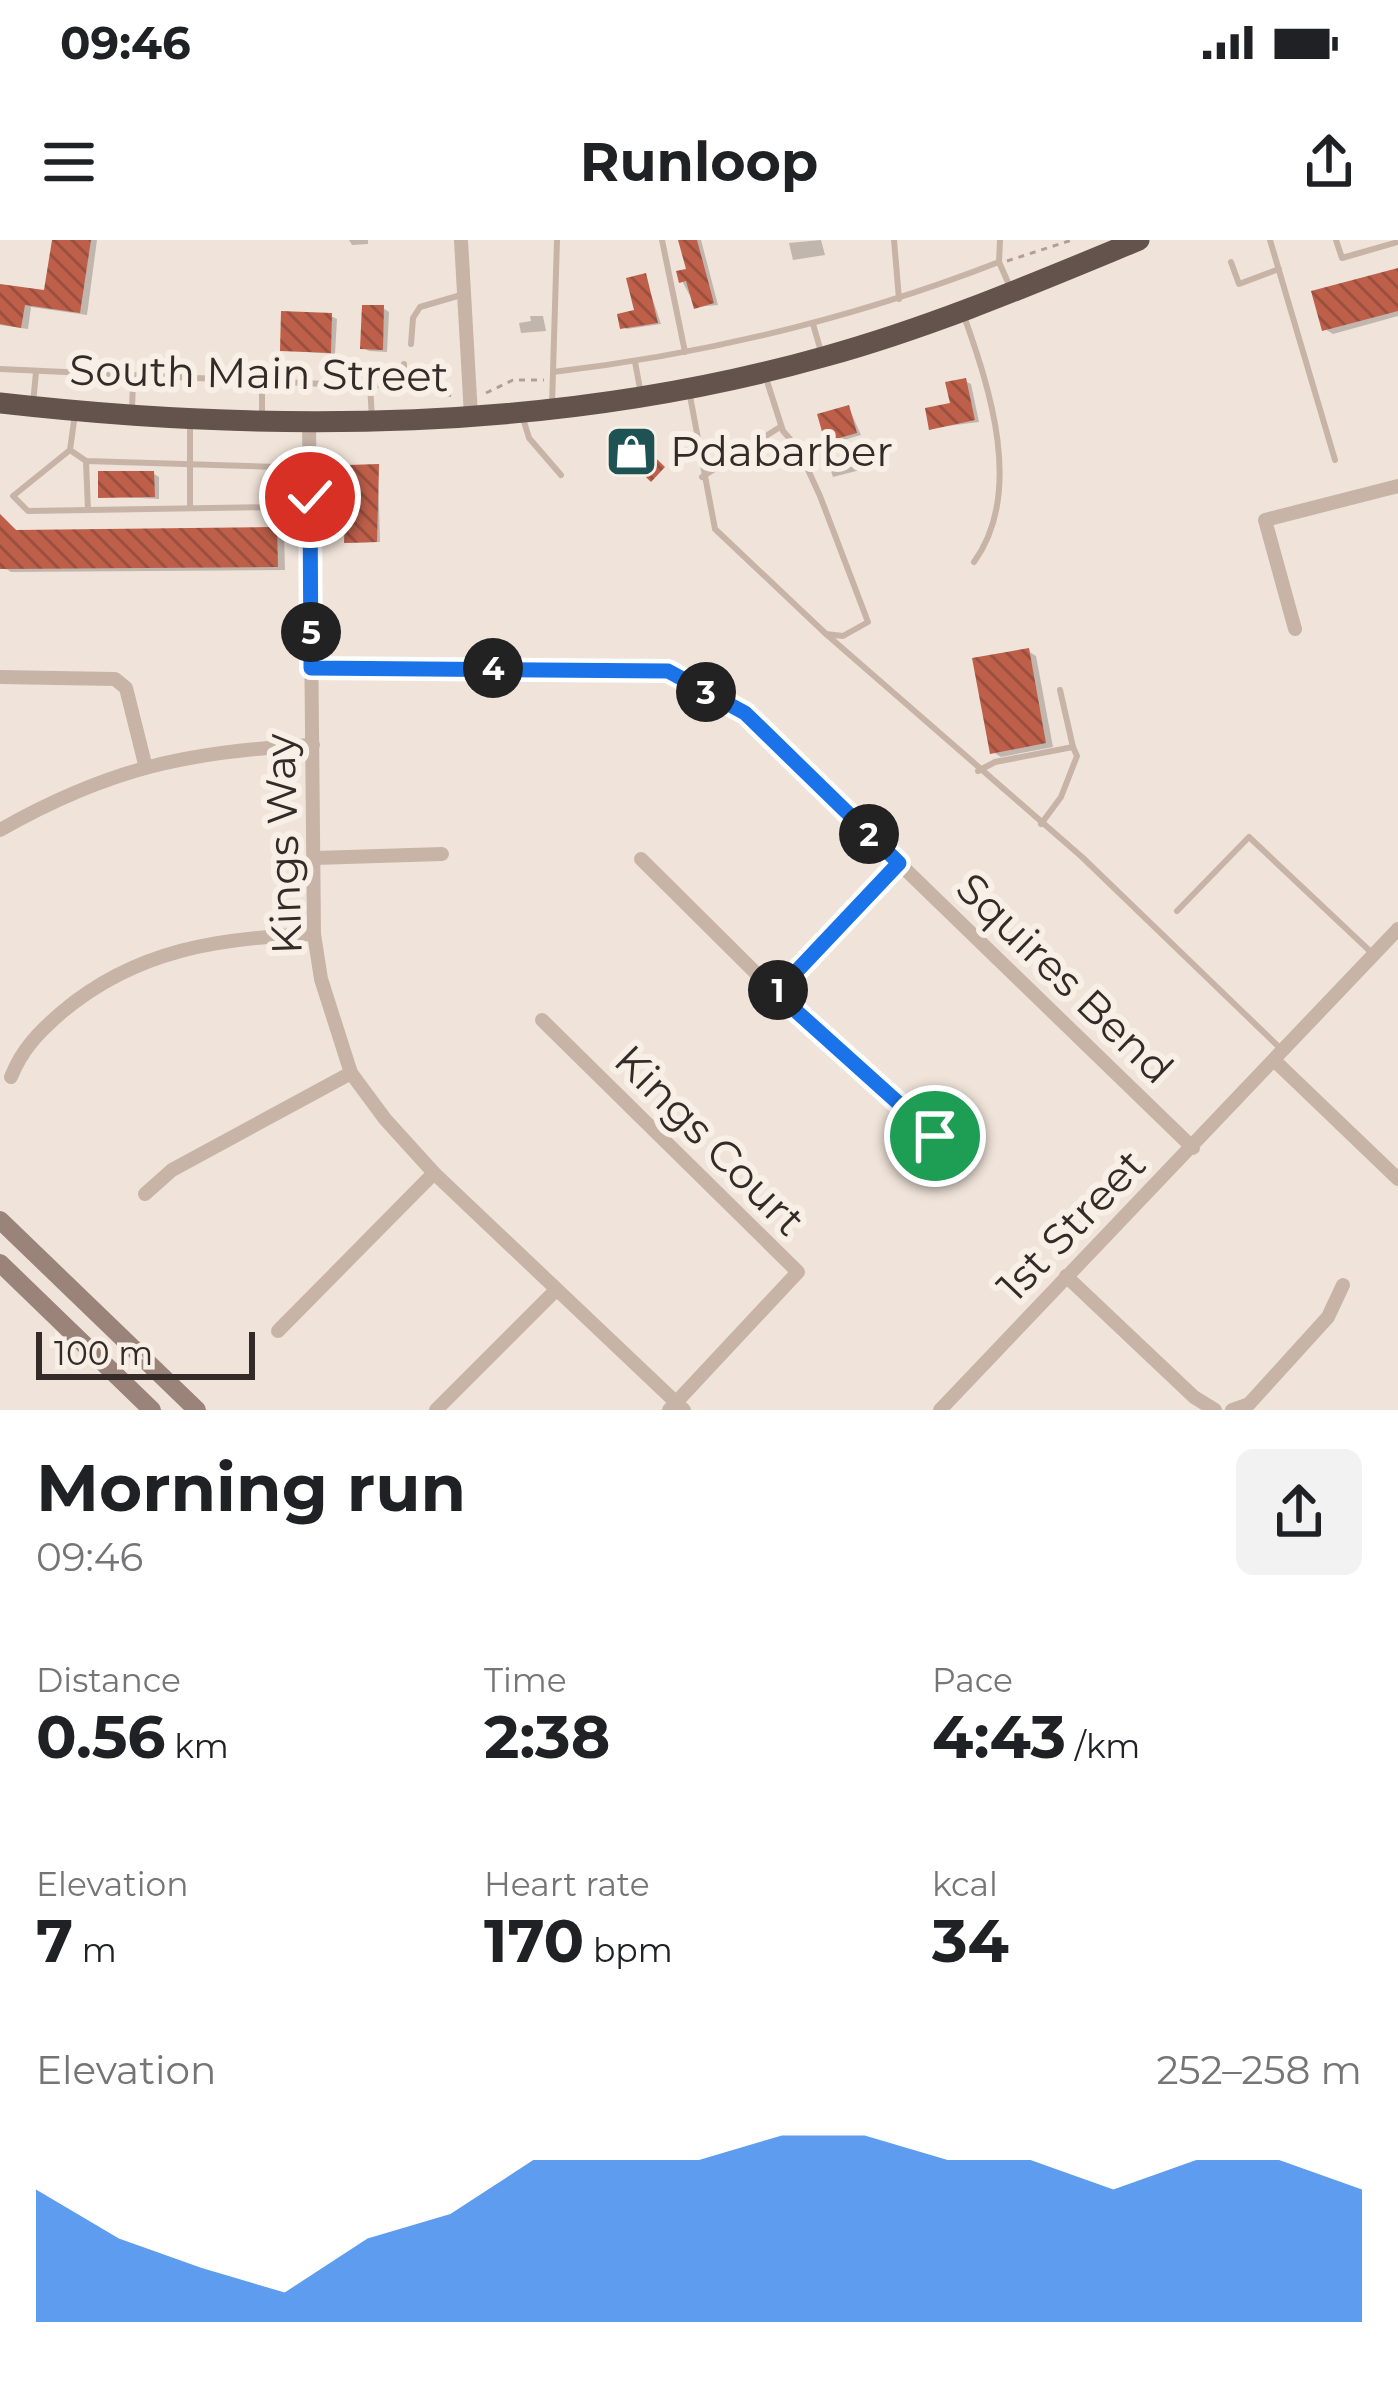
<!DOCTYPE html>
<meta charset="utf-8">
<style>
body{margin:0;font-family:Montserrat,sans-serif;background:#f2f2f2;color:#202124;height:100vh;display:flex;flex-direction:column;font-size:45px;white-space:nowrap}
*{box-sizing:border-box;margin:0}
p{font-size:39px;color:#757577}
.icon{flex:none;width:66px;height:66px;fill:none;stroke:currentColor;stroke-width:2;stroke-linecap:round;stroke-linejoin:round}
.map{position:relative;height:1170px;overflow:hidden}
.side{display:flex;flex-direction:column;background:#fff;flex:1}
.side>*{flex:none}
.scale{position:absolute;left:36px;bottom:30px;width:219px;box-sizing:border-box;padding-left:12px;border:6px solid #342a27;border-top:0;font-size:33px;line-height:42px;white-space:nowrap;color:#342a27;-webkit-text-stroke:9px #f8efe6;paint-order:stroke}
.pin{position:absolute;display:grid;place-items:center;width:102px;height:102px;color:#fff;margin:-51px;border:6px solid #fff;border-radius:50%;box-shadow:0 3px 12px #0007}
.km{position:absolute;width:60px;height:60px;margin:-30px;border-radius:50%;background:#222;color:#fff;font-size:33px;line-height:60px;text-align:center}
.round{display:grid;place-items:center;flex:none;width:126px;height:126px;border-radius:18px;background:#f2f2f2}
.summary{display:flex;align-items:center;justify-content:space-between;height:204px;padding:0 36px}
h1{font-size:66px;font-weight:700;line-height:90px}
.figures{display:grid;grid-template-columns:repeat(3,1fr);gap:18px;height:204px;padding:12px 36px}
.figures div{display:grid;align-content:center}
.figures b{font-size:60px;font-weight:700}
.figures small{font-size:33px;font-weight:400}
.figures p{font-size:33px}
.chart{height:336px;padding:24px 36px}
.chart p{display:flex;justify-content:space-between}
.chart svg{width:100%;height:216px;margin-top:12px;fill:#1a73e8;opacity:.7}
.status{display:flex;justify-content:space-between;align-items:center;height:84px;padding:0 60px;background:#fff;direction:ltr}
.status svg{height:33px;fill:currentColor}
header{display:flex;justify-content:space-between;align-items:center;height:156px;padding:0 36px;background:#fff;font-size:54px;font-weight:700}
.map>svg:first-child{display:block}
</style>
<div class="status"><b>09:46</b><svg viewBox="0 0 49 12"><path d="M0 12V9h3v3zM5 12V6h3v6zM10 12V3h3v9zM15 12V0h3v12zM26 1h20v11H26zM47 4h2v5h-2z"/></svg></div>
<header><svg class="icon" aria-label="menu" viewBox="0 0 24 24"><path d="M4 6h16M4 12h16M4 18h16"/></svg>Runloop<svg class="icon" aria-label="share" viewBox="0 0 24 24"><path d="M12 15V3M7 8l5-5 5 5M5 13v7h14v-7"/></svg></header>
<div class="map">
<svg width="1398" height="1170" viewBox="0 0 1398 1170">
<defs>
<pattern id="building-back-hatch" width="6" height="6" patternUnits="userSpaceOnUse" patternTransform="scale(3)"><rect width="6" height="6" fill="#be5f4a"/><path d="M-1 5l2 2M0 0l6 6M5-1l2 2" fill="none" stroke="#9b4f3e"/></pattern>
</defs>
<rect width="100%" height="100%" fill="#f0e4da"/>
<!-- shadow -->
<g fill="#0003">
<polygon points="55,0 97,0 87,75 31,67 28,89 0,85 0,47 47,54"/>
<polygon points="349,0 368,0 368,4 352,5"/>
<polygon points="681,0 701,0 718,65 696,67 682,41 690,31"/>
<polygon points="821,0 825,15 793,20 789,3"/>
<polygon points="1398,31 1398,76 1333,94 1325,89"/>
<polygon points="645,36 661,84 627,89 623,87 638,72"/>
<polygon points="383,68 389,72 387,112 369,111 364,108"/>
<polygon points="331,76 337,79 335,114 283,110"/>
<polygon points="530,76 543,76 546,91 521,93 519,83 531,81"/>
<polygon points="965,141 971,144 979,182 932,188 953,165"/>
<polygon points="849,168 861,195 833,203 828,200"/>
<polygon points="862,220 864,229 833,237 830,228"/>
<polygon points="378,227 380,302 350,303 347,301"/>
<polygon points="154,234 159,237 159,259 101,256"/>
<polygon points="0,274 19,293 276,290 284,295 285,330 11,332 0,325"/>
<polygon points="1028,411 1036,416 1053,507 1001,517 993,512"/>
</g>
<!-- building -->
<g fill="url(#building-back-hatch)">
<polygon points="52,0 91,0 80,73 25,65 21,88 0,84 0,44 44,50"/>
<polygon points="678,0 697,0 714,63 694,69 686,41 679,43 676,31 686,29"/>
<polygon points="1398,28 1398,71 1322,91 1311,51"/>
<polygon points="646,33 658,83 620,89 617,74 634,70 626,38"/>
<polygon points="362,65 384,65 383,110 360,109"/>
<polygon points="281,71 332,73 331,113 280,111"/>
<polygon points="966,138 975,180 929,190 925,168 950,163 945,142"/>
<polygon points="849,165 857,193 825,202 817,174"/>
<polygon points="636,199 665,227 651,242 622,214"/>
<polygon points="379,224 377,302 344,303 347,225"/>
<polygon points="98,231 154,231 155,257 98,258"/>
<polygon points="0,274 16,290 277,287 278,327 0,329"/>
<polygon points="1029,408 1046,503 990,514 972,418"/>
</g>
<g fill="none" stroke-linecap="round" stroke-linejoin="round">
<!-- path -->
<g stroke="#b39e92" stroke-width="3" stroke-dasharray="6 6" stroke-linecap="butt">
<polyline points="1007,21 1072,0"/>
<polyline points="410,147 453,156"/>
<polyline points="486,153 513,140 544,140"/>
</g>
<!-- service -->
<g stroke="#c7b4a7" stroke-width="6">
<polyline points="662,0 685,112"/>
<polyline points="894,0 899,59"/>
<polyline points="1270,0 1335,220"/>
<polyline points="1336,0 1342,18 1398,2"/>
<polyline points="999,22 1000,0"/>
<polyline points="1231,22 1239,44 1279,29"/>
<path d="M 964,76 C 990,149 1024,253 974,322"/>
<polyline points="813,84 822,115"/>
<polyline points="411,104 413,78 420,67 461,55"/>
<polyline points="635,122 641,154"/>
<polyline points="0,129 370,146 397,143 404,136 404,124"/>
<polyline points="553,132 557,0"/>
<polyline points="262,144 262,177"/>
<polyline points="370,146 372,178"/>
<polyline points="690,156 715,289 826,394 843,396 868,382 820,256 798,208 783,191 765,135"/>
<polyline points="33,164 36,132"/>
<path d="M 552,165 L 553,132 C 707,114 855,78 999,22 L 1010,47"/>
<polyline points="132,171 133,139"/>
<polyline points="522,175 529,198 561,235"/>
<polyline points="190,183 190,267"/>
<polyline points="70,210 86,221 277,227 278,267 28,271 13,256 70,210 75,174"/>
<polyline points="86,221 88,270"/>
<polyline points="702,237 780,187"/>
<polyline points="277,257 310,257"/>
<polyline points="826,394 1082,617 1280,808"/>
<polyline points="1060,450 1073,507"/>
<polyline points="978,531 995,522 1073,507 1077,516 1061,557 1041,584"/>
<polyline points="1177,671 1249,597 1372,713"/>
</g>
<!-- minor -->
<g stroke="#c7b4a7" stroke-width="14">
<polyline points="461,0 471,176"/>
<polyline points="309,182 314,694 321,739 351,833 385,879 434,933 684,1170"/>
<polyline points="1295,389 1265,280 1398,246"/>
<polyline points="311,428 669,431 745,474 1193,908"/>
<polyline points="0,437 115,439 126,448 145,524"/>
<path d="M 0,590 C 109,528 189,511 313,505"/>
<polyline points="315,618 442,614"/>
<polyline points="641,619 776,753 935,896"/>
<polyline points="776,753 899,623"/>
<polyline points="542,780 798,1032 669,1170"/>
<polyline points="1276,822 1398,939"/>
<path d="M 11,837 C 22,809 39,792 62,772 C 137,709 220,698 314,694"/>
<polyline points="145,954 172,930 351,833"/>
<polyline points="1066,1036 1194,1157 1215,1170"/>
<polyline points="278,1091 434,933"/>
<polyline points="436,1170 556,1050"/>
<polyline points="940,1170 1398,689"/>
<polyline points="1232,1170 1249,1164 1328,1077 1343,1045"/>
</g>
<!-- secondary -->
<g stroke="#9a8379" stroke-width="18">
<polyline points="0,980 197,1170"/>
<polyline points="0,1023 152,1170"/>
</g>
<!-- trunk -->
<path stroke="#64524c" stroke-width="21" d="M 0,163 C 273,194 556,192 823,117 C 932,87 1035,43 1139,0"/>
</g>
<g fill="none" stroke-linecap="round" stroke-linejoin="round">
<defs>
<polyline id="route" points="310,257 311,428 668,431 745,473 899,623 776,753 935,896"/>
</defs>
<!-- route casing -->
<use href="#route" stroke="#fff" stroke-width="24"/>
<!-- route -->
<use href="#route" stroke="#1a73e8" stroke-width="15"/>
</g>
<!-- icons -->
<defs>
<symbol id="shop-square" viewBox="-11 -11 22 22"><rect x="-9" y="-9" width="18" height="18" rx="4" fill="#1f5253" stroke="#f8efe6"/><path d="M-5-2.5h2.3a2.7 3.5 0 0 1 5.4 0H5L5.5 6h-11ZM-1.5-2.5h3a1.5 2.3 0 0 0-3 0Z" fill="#fff"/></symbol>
</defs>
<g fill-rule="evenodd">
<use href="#shop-square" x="602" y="182" width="59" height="59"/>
</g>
<g text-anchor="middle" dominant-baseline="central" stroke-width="12" stroke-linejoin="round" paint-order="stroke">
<!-- street labels -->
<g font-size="42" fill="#342a27" stroke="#f8efe6">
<text transform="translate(259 133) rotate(1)">South Main Street</text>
<text transform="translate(283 604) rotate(-92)">Kings Way</text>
<text transform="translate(1065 738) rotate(44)">Squires Bend</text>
<text transform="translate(710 900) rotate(45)">Kings Court</text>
<text transform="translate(1071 985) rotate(-46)">1st Street</text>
</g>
<!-- poi labels -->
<g font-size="42" fill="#342a27" stroke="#f8efe6" text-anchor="start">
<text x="670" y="211">Pdabarber</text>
</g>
</g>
</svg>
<div class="scale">100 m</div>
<div class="pin" style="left:935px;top:896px;background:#1e9e55"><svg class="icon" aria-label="arrive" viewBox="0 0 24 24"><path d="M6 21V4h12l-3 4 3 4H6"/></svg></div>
<div class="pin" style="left:310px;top:257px;background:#d93025"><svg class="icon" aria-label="check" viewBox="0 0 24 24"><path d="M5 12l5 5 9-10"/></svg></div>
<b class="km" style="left:778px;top:750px">1</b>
<b class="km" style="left:869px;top:594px">2</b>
<b class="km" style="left:706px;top:452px">3</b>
<b class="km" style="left:493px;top:428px">4</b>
<b class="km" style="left:311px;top:392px">5</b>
</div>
<section class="side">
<div class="summary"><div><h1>Morning run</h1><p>09:46</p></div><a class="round"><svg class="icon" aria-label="share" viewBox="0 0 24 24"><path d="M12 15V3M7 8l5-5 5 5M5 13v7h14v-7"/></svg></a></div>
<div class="figures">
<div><p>Distance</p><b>0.56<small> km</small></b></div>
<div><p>Time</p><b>2:38</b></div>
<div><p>Pace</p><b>4:43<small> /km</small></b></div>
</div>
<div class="figures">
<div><p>Elevation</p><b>7<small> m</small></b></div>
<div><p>Heart rate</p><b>170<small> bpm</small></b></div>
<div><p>kcal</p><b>34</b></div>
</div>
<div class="chart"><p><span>Elevation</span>252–258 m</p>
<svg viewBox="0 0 160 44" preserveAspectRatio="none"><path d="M0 44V17L10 27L20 33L30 38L40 27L50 22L60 11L70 11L80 11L90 6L100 6L110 11L120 11L130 17L140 11L150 11L160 17V44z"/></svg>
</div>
</section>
